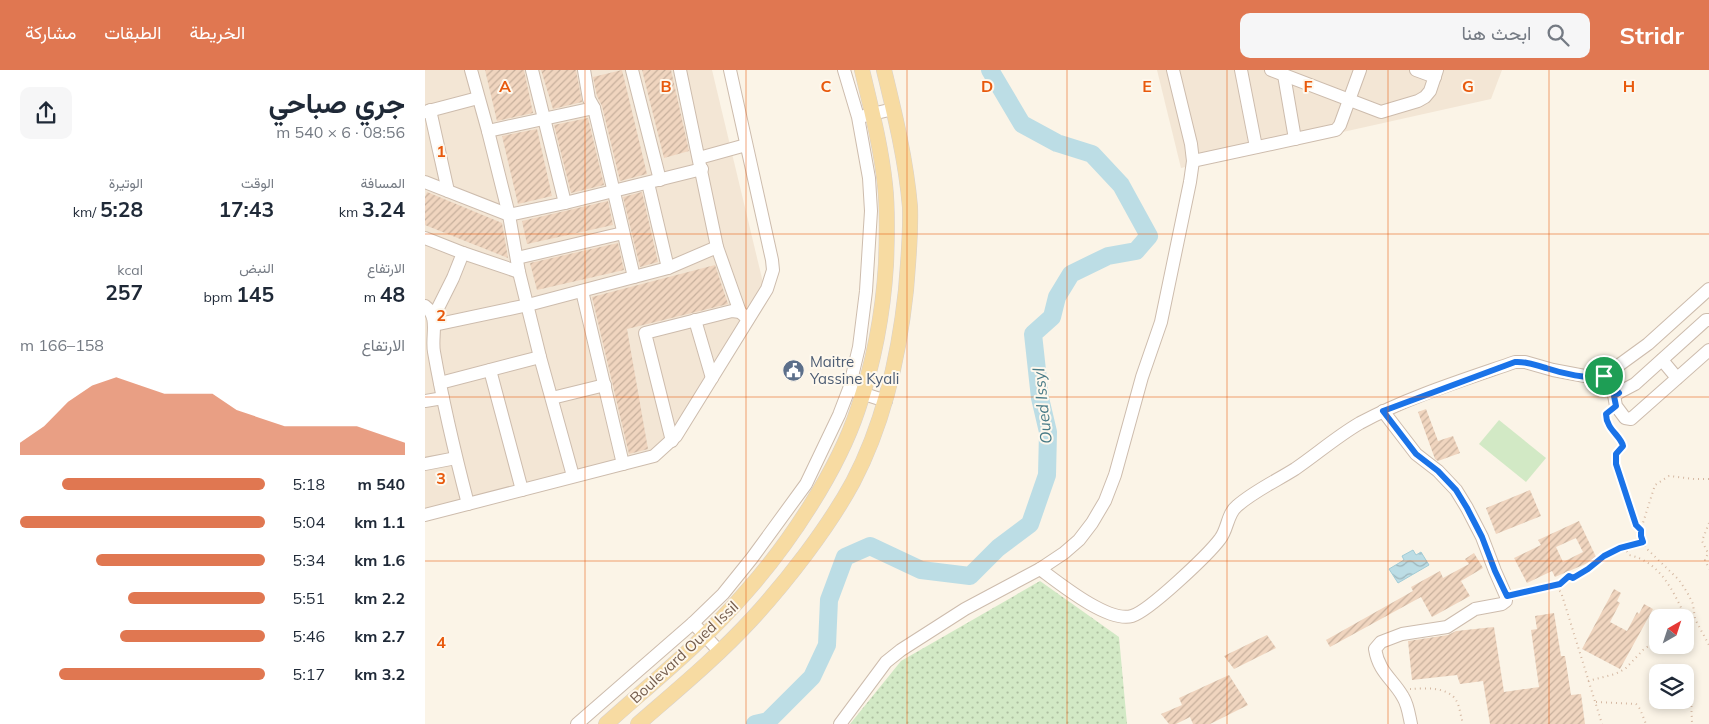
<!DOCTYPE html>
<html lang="ar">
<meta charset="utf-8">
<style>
body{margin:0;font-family:Mulish,Vazirmatn,sans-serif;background:#f6f6f7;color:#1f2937;direction:rtl;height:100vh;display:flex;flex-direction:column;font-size:19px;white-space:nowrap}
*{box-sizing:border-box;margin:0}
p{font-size:16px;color:#747a83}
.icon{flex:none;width:28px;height:28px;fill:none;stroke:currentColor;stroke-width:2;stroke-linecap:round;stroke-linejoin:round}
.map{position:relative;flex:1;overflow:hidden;direction:ltr}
.side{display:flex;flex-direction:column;background:#fff;width:425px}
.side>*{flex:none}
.needle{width:32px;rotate:39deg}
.buttons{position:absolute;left:1224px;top:539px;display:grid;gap:10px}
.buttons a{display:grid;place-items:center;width:45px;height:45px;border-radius:10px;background:#fff;box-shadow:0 2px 8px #0003;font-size:25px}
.pin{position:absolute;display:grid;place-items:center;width:42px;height:42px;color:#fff;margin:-21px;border:2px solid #fff;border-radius:50%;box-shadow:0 1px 5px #0007}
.round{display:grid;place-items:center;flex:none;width:52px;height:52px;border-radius:10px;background:#f6f6f7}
.overview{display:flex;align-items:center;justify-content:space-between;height:85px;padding:0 20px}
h1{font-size:28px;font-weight:700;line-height:38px}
.stats{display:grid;grid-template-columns:repeat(3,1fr);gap:8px;height:85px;padding:5px 20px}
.stats div{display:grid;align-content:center}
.stats b{font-size:21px;font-weight:700}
.stats small{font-size:14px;font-weight:400}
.stats p{font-size:14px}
.chart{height:140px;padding:10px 20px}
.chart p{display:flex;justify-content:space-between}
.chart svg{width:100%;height:90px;margin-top:5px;fill:#e07751;opacity:.7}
ul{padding:0 20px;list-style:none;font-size:16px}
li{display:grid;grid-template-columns:80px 60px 1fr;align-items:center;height:38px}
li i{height:12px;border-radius:6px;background:#e07751}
header{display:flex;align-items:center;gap:30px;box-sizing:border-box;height:70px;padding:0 25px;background:#e07751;color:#fff}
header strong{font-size:24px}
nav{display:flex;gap:28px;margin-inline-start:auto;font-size:18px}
.search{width:350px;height:45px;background:#f6f6f7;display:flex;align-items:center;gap:12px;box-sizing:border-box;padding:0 18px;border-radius:10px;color:#747a83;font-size:19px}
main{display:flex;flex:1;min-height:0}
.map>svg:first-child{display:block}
</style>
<header>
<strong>Stridr</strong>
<div class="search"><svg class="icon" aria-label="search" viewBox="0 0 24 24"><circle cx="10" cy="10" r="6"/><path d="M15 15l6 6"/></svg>ابحث هنا</div>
<nav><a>الخريطة</a><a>الطبقات</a><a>مشاركة</a></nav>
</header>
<main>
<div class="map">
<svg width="1284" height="654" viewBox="0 0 1284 654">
<defs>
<pattern id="green-dots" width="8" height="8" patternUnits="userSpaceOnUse" patternTransform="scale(1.25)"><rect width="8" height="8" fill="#d2e9c5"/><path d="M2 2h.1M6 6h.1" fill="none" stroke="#afc0a2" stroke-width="1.8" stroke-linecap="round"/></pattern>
<pattern id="water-waves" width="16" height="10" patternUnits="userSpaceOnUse" patternTransform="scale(1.25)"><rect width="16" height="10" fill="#bcdde5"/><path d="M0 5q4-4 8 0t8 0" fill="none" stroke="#9db6bc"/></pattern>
<pattern id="building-hatch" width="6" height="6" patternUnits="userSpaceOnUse" patternTransform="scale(1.25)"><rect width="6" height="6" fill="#f0d5bf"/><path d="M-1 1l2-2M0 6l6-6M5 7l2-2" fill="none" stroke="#c7b09d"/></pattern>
</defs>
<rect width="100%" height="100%" fill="#fbf4e7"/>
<!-- residential -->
<g fill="#f3e6d5">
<polygon points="0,0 287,0 340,221 238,383 0,445"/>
<polygon points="732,0 1077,0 1066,29 756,98"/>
</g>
<!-- green -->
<polygon fill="url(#green-dots)" points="615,511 694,567 702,654 425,654 476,591"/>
<!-- pitch -->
<polygon fill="#d2e9c5" points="1074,350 1121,388 1101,412 1054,374"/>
<!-- water -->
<polygon fill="url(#water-waves)" stroke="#a2ccd6" points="988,480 991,485 996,482 1004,495 973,513 964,499 979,490 977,486"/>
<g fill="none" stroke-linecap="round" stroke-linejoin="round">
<!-- river -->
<polyline stroke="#bcdde5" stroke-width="18" points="330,654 343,651 387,607 402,575 404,530 420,487 445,476 496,500 545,506 573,478 605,454 622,405 623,362 615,328 608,264 627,247 632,227 646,204 683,186 711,181 724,166 696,115 667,84 632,73 597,54 565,0"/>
</g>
<!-- building -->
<g fill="url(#building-hatch)" fill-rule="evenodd">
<polygon points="60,0 99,0 108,43 72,51"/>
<polygon points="116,0 151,0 157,32 128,39"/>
<polygon points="197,0 222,104 195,111 177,36 172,26 168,7"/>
<polygon points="217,0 246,0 264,81 239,88"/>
<polygon points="163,48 179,115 146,123 129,55"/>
<polygon points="112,59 127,126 93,134 77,66"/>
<polygon points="2,122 77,153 83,188 0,155 0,127"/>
<polygon points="217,122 233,192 215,197 198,127"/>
<polygon points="183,131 188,155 102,174 97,151"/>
<polygon points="193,173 199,200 112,220 105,193"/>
<polygon points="290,195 303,234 202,259 223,379 204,384 167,227"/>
<polygon points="1001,339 1013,371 1028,366 1035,383 1013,391 1010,389 993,342"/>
<polygon points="1105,420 1116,446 1071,464 1061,438"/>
<path d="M 1154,451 L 1172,489 L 1130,507 L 1127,501 L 1102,513 L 1089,488 L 1116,475 L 1113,470 ZM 1151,468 L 1158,482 L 1138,492 L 1131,477 Z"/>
<polygon points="1049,483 1058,498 1036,511 1045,526 1007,547 996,527 905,577 901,570 988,521 986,517 1015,501 1018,508 1044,494 1040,489"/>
<polygon points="1189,519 1196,523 1192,531 1195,533 1185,552 1202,561 1212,542 1214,544 1219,534 1228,539 1195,599 1157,579"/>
<polygon points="1129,543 1136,586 1140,586 1146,625 1156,624 1160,654 1065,654 1058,611 1035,614 1032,605 987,610 983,571 1023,565 1031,561 1069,557 1079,622 1114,617 1106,560 1112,559 1110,546"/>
<polygon points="842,565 851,578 809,599 799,586"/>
<polygon points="804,605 823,635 785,654 768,654 765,647 751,654 744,654 736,644 757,635 754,628"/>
</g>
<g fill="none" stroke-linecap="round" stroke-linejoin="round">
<defs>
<g id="minor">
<polyline points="46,0 63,61 84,145 94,202 115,287 148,406"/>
<polyline points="107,0 140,133"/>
<polyline points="159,0 164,29 169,38 209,207"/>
<polyline points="207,0 235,110"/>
<polyline points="816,0 831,77"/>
<polyline points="846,0 956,42 993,31 1000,27 1005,21 1012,0"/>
<polyline points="991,0 1010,7"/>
<polyline points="859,5 870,69"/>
<polyline points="5,40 23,121"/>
<polyline points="0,42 53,28"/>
<polyline points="439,46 468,39"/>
<polyline points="63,61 169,38"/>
<polyline points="274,88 321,75"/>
<polyline points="768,91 911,60 915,55 935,0"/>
<polyline points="0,112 84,145 140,133 277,99"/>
<polyline points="223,113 243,198"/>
<polyline points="0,168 38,183 94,202"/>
<polyline points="292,177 315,242"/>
<polyline points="92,188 198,163"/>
<polyline points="157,221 198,394"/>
<path d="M 0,236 C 15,247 6,266 9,282 C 18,333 30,384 43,434"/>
<polyline points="9,246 28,208 38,183"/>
<polyline points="270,250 287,308"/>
<polyline points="1284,250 1281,250 1210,314 1189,325 1191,336 1200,348 1206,349 1284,280"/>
<polyline points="9,255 103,235 243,198 292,177 255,0"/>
<polyline points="1237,290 1252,308"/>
<polyline points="65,300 97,420"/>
<polyline points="15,313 115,287"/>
<polyline points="430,321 461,331"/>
<polyline points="127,328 180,315"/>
<polyline points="0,331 18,328"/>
<path d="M 958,341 L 991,384 L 1013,401 L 1031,420 L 1042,438 L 1057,467 L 1070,501 L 1081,526 L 1081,531 L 1077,534 L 1050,539 L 1022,557 L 977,564 L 956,572 L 950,579 C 954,603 968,609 978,627 C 983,635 984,645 986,654"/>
<polyline points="247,371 220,263 307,241 315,242 323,249"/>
<polyline points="0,394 31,388"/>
<polyline points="0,445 229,386 251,366 342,219 348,200 347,190 305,0"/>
<path d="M 615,499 C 634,513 683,553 707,546 C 724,541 783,485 795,469 C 803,459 802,444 812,436 C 829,421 851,411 870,399 C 892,384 911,367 935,353 C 983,327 1038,310 1090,292 L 1100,292 L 1128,300 L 1165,307 L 1179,306 L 1223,274 L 1284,219"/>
<polyline points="268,553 295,582"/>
<polyline points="152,654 268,553 298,524 327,488 381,414 414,345 424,319 434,277 441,221 446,141 444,108 433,47 419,0"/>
<polyline points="415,654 461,592 476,580 540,539 615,499 639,483 654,470 667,453 680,431 690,405 717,307 736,252 765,112 768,91 766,74 748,0"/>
</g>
<g id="major">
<path d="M 181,654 C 229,611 279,571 321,522 C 364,474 413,400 433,339 C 449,292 458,244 461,194 C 462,168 463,141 460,115 C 456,76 446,38 437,0"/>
<path d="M 213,654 C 252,620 292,587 327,549 C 362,511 403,458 428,412 C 459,353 474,286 481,220 C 483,193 486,165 485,137 C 481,90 470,45 459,0"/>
</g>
</defs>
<!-- minor casing -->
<use href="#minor" stroke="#cdbcad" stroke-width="14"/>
<!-- major casing -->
<use href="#major" stroke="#d8d1cd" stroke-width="16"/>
<!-- path -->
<g stroke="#d5b8a2" stroke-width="2" stroke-dasharray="1 4" stroke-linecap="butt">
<path d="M 1181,343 C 1179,358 1196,365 1199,376 L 1191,384 L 1191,394 L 1211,455 L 1215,459"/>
<polyline points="1284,409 1269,409 1244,406 1230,415 1217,456 1216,466 1221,478 1254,510 1262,522 1268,534 1270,549 1284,575"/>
<polyline points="1284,453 1277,471 1283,483 1280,490 1284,499"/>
<path d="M 1199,477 L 1204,485 C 1233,491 1247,518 1258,542 L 1257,548"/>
<polyline points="1128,516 1135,514 1144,507 1148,507 1163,499 1179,486 1195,478 1218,472"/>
<polyline points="1092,524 1128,516 1136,522 1177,654"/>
<polyline points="1163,611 1190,604 1200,599 1218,580 1232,570"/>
<polyline points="1261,612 1266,623 1267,654"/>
<path d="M 985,619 C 1001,618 1026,616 1033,634 C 1035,640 1036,647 1038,654"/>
<polyline points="1171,632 1211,634 1215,639 1221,654"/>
</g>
<!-- minor -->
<use href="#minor" stroke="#fff" stroke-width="12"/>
<!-- major -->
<use href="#major" stroke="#f7dba2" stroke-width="15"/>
</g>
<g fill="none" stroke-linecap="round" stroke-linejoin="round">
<defs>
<path id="route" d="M 1090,292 C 1101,291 1110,295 1121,298 C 1136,303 1164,310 1179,306 L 1194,323 L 1189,326 L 1191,336 L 1181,344 C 1181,359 1196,366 1198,376 L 1191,384 L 1191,394 L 1211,455 L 1216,460 L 1216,466 L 1218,472 L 1195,478 L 1179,486 L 1163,499 L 1148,508 L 1144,506 L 1135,514 L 1082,526 L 1070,501 L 1057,467 L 1042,438 L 1031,420 L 1013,401 L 991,384 L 958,341 Z"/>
</defs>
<!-- route casing -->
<use href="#route" stroke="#fff" stroke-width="10"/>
<!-- route -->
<use href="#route" stroke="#1a73e8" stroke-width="6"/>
</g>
<!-- grid -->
<path fill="none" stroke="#e8590c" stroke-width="1" stroke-opacity="0.55" d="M 160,0 L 160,654M 321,0 L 321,654M 482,0 L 482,654M 642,0 L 642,654M 802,0 L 802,654M 963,0 L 963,654M 1124,0 L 1124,654M 0,164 L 1284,164M 0,327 L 1284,327M 0,491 L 1284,491"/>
<!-- icons -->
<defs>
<symbol id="civic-disc" viewBox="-11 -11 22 22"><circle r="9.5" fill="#5c6f8a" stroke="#fef8ed"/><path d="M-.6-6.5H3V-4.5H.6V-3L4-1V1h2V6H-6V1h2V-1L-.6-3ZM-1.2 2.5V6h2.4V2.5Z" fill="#fff"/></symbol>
</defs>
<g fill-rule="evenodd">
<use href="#civic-disc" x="356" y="288" width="25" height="25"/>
</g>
<g text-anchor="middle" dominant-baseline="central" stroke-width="4" stroke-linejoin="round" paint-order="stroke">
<!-- service labels -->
<g font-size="15" fill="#4e5e75" stroke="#fef8ed" text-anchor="start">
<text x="385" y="291">Maitre<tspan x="385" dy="17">Yassine Kyali</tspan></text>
</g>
<!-- street labels -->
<g font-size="15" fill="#745c4c" stroke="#fef8ed">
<text transform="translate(259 582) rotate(-43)">Boulevard Oued Issil</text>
</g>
<!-- water labels -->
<g font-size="16" font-style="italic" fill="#477a86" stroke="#fef8ed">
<text transform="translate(617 336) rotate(-96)">Oued Issyl</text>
</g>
</g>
<g font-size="16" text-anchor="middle" font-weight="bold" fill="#e8590c" stroke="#fef8ed" stroke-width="4" stroke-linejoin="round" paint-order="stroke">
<text x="80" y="22">A</text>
<text x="241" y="22">B</text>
<text x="401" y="22">C</text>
<text x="562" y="22">D</text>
<text x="722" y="22">E</text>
<text x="883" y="22">F</text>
<text x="1043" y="22">G</text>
<text x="1204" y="22">H</text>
<text x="16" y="87">1</text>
<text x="16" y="251">2</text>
<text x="16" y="414">3</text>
<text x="16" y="578">4</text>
</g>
</svg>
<div class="buttons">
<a><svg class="needle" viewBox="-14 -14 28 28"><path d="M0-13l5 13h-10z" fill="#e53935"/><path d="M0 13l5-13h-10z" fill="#747a83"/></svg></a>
<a><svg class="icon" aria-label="layers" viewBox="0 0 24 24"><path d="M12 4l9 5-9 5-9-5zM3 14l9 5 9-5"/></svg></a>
</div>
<div class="pin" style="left:1179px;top:306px;background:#1e9e55"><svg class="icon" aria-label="arrive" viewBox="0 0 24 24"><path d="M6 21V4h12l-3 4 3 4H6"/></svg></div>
</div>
<section class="side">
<div class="overview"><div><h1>جري صباحي</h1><p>08:56 · 6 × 540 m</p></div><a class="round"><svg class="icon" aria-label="share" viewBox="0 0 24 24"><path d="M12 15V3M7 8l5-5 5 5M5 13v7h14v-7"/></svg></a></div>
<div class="stats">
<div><p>المسافة</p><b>3.24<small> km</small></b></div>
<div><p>الوقت</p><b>17:43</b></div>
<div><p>الوتيرة</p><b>5:28<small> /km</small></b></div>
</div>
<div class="stats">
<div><p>الارتفاع</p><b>48<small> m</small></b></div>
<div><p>النبض</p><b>145<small> bpm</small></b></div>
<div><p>kcal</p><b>257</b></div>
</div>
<div class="chart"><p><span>الارتفاع</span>158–166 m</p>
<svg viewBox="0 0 160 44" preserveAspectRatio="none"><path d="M0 44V38L10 30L20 18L30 10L40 6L50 10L60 14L70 14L80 14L90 22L100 26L110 30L120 30L130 30L140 30L150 34L160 38V44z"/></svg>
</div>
<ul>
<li><b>540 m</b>5:18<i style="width:83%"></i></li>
<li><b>1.1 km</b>5:04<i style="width:100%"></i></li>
<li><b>1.6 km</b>5:34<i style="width:69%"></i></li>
<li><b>2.2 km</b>5:51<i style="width:56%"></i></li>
<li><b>2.7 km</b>5:46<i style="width:59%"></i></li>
<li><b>3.2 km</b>5:17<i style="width:84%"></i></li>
</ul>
</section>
</main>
